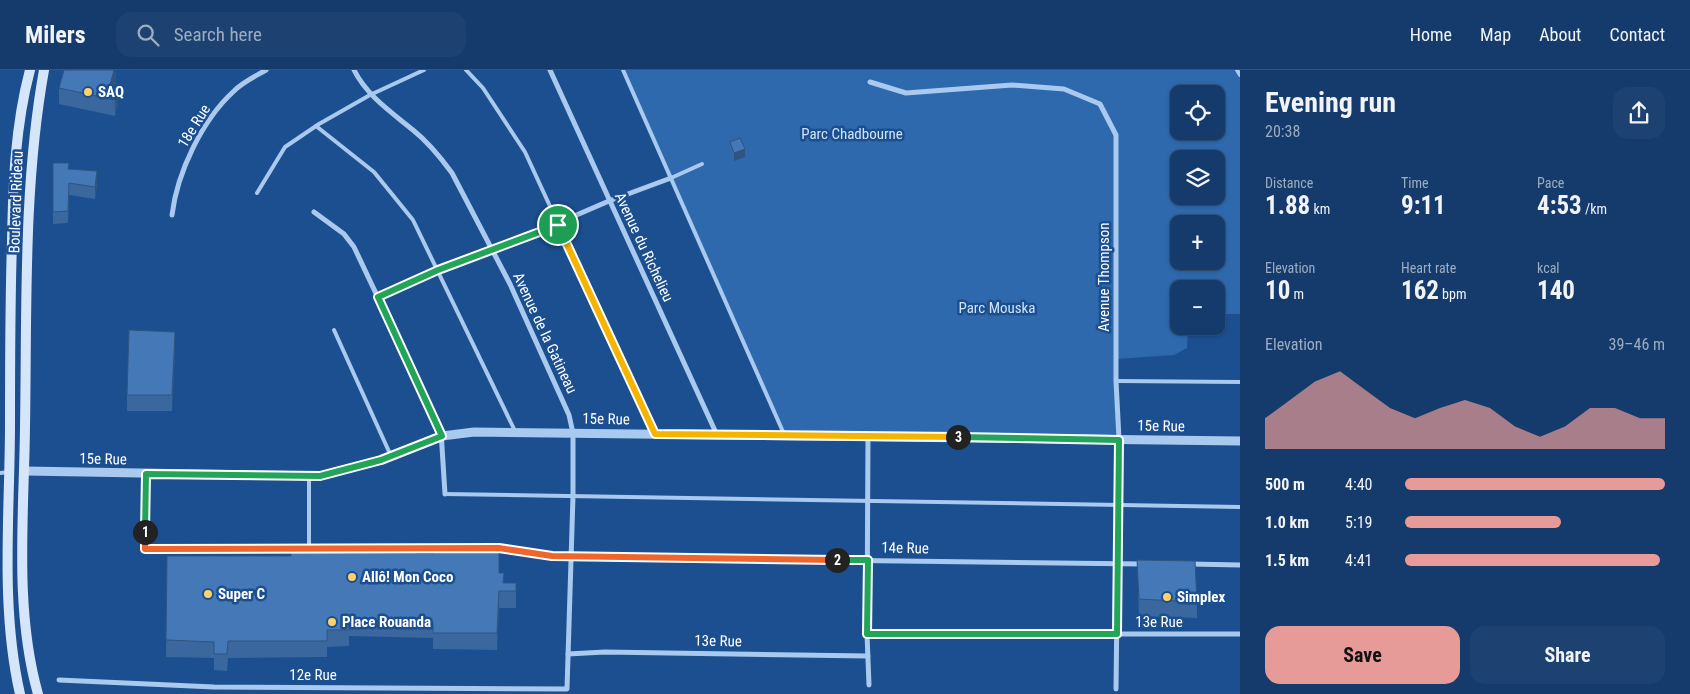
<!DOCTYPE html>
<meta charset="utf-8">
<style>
body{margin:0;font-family:"Roboto Condensed",sans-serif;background:#1d4271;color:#f1f3f6;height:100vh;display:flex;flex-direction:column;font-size:19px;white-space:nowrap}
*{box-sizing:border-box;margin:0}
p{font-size:16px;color:#9dadc1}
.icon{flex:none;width:28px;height:28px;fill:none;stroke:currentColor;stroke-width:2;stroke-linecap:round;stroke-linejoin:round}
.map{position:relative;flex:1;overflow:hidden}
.sheet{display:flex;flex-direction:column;background:#143b6b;width:450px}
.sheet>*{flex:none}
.controls{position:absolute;left:1170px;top:15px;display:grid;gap:10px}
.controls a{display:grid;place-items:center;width:55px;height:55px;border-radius:10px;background:#143b6b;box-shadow:0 1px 4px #0004,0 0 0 1px #33557e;font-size:25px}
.pin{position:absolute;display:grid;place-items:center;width:42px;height:42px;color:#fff;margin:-21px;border:2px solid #fff;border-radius:50%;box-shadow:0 1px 5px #0007}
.km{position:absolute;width:25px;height:25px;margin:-12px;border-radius:50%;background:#222;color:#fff;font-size:14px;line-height:25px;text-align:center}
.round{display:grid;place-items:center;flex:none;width:52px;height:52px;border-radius:15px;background:#1d4271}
.headline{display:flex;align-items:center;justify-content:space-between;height:85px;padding:0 25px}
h1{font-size:28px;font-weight:700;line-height:38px}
.metrics{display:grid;grid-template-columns:repeat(3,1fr);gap:8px;height:85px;padding:5px 25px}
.metrics div{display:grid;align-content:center}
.metrics b{font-size:25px;font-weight:700}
.metrics small{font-size:14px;font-weight:400}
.metrics p{font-size:14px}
.chart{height:140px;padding:10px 25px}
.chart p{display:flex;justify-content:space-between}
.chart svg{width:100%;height:90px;margin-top:5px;fill:#e69b98;opacity:.7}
.button{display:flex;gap:10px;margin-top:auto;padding:10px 25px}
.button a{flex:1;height:58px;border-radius:15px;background:#e69b98;color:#111;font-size:20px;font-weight:700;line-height:58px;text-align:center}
.button a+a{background:#1d4271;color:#f1f3f6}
ul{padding:0 25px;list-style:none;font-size:16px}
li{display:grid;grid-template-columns:80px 60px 1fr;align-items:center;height:38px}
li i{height:12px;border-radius:6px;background:#e69b98}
header{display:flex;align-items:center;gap:30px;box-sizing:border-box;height:70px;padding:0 25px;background:#143b6b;border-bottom:1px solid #33557e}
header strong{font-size:24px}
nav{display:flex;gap:28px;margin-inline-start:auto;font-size:18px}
.search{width:350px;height:45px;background:#1d4271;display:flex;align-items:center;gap:12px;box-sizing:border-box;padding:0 18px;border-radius:15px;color:#9dadc1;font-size:19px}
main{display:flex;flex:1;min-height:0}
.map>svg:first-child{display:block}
</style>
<header>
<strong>Milers</strong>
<div class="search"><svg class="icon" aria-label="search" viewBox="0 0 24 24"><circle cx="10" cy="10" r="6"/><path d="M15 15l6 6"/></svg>Search here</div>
<nav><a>Home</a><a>Map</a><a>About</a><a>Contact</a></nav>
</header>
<main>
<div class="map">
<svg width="1240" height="624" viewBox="0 0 1240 624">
<rect width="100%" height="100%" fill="#1b4f8f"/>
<!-- green -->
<path fill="#2e69ad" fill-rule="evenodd" d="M 623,0 L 1237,0 L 1240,5 L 1240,244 L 1216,244 L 1216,219 L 1179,219 L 1179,256 L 1188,256 L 1187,278 L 1174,285 L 1117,289 L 1119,369 L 784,364 ZM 1179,24 L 1216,24 L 1216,61 L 1179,61 ZM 1179,89 L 1216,89 L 1216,126 L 1179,126 ZM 1179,154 L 1216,154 L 1216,191 L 1179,191 Z"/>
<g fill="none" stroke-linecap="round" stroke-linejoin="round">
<!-- service -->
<g stroke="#a9c9ee" stroke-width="4">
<polyline points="466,0 483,18 525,82 654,362"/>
<polyline points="623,0 784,364"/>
<polyline points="1237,0 1240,5"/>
<polyline points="316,56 374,102 413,150 515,361"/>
<polyline points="671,108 702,94"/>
<polyline points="257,123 285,77 319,54 370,25 424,0"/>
<polyline points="334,260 391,386"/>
<polyline points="1116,311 1240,312"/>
<polyline points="0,403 9,402"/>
<polyline points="146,404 145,479 312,478"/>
<polyline points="445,424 1240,437"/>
<polyline points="309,478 309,406"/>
<polyline points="472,478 499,477 570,487"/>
<polyline points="412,479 440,478"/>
</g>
<!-- minor -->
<g stroke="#a9c9ee" stroke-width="5">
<polyline points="550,0 717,365"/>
<polyline points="870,12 906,23 1012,15 1064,19 1100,34 1116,65 1116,311 1119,369 1116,619"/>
<polyline points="314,142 344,164 354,177 441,361 445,424"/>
<path d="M 172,145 C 177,103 202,50 234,21 C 243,12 256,6 266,0"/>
<polyline points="378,227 438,200 493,181 609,131 671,108"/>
<polyline points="868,366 867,564 869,615"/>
<polyline points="570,487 1142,494"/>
<polyline points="1190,494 1240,495"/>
<polyline points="867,564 1240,564"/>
<polyline points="568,584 605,582 868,586"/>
<path d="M 59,610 L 214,617 L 567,619 L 573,426 L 573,363 L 569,345 L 510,214 L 452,103 C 441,88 428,72 413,60 C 391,42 367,26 354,0"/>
</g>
<!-- tertiary -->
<polyline stroke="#a9c9ee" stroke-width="9" points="25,401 320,406 381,390 442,366 474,362 1240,371"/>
<!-- secondary -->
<g stroke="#d6e6fa" stroke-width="10">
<path d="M 20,624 C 0,536 10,443 10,353 C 10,293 10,233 12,172 C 13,115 15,56 30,0"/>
<path d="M 38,624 C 14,539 24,445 25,357 C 27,239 23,117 44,0"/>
</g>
</g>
<!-- wall -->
<g fill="#3a679d">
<polygon points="116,0 116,12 115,16 118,33 115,46 59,34 59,18"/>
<polygon points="730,72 745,87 734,91 730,80"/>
<polygon points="53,93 69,99 97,114 95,129 69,125 68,153 53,154"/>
<polygon points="175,278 172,341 127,341 127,325"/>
<polygon points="307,482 416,483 499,503 504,513 516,513 516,538 499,538 497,580 433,579 433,568 349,566 349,576 327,577 327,587 228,588 227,601 214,600 214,588 166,587 167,486 291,486"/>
<polygon points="1137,490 1197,532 1197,548 1139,546"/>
</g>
<!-- shaded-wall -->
<g fill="#305480">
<polygon points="114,0 116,0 116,12 111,29 110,15"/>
<polygon points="118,16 118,33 115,46 115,30"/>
<polygon points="745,79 745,87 734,91 734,83"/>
<polygon points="97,101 97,114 95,129 95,117"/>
<polygon points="175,262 175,278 172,341 172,325"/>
<polygon points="499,521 499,538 497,580 497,563"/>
</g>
<!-- building -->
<g fill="#4478b7" stroke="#305480">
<polygon points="64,0 114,0 110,15 118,16 115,30 59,18"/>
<polygon points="740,68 745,79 734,83 730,72"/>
<polygon points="53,93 69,93 68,99 97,101 95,117 69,113 68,141 53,142"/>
<polygon points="129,260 175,262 172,325 127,325"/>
<polygon points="307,477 416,477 416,483 434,483 438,477 499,479 499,503 504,503 503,513 516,513 516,521 499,521 497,563 433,563 433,552 349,550 349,560 327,560 327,571 228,571 227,584 214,584 214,572 166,570 167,486 291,486 291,481 307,482"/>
<polygon points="1137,490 1195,491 1197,532 1139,529"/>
</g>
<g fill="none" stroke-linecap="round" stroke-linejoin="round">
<defs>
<polyline id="split-1" points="145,462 146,404 320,406 381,390 442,366 378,227 438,200 558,155"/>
<polyline id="split-2" points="145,462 145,479 499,478 552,486 837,490"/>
<polyline id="split-3" points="837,490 868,490 867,564 1117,564 1119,370 958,367"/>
<polyline id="split-4" points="558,155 655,364 958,367"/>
</defs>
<!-- split-1 casing -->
<use href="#split-1" stroke="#fff" stroke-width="10"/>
<!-- split-2 casing -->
<use href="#split-2" stroke="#fff" stroke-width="10"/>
<!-- split-3 casing -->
<use href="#split-3" stroke="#fff" stroke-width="10"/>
<!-- split-4 casing -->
<use href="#split-4" stroke="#fff" stroke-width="10"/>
<!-- split-1 -->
<use href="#split-1" stroke="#22a559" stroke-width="6"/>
<!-- split-2 -->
<use href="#split-2" stroke="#f0652b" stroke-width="6"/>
<!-- split-3 -->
<use href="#split-3" stroke="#22a559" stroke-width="6"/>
<!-- split-4 -->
<use href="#split-4" stroke="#f5b400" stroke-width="6"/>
</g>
<!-- markers -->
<g fill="#ffd166" stroke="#1b4f8f" stroke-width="2">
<circle cx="88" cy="22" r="5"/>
<circle cx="352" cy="507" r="5"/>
<circle cx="208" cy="524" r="5"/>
<circle cx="1167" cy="527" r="5"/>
<circle cx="332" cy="552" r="5"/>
</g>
<g text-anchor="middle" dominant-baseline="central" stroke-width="5" stroke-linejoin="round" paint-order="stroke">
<!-- poi labels -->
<g font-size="15" font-weight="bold" fill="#fff" stroke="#1b4f8f" text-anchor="start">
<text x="98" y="22">SAQ</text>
<text x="362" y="507">Allô! Mon Coco</text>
<text x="218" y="524">Super C</text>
<text x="1177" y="527">Simplex</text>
<text x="342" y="552">Place Rouanda</text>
</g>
<!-- street labels -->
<g font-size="15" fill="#fff" stroke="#1b4f8f">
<text transform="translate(194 56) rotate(-58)">18e Rue</text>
<text transform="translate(16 132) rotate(-88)">Boulevard Rideau</text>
<text transform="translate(644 177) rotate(65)">Avenue du Richelieu</text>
<text transform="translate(1104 207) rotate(-90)">Avenue Thompson</text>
<text transform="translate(545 263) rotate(65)">Avenue de la Gatineau</text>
<text transform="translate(606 349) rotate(1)">15e Rue</text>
<text transform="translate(1161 356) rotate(1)">15e Rue</text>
<text transform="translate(103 389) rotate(1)">15e Rue</text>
<text transform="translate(905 478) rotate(1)">14e Rue</text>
<text x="1159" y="552">13e Rue</text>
<text transform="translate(718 571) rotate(1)">13e Rue</text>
<text x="313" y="605">12e Rue</text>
</g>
<!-- park labels -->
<g font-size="15" fill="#cfe3fa" stroke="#1b4f8f">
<text x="852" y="64">Parc Chadbourne</text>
<text x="997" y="238">Parc Mouska</text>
</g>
</g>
</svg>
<div class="controls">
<a><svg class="icon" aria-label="locate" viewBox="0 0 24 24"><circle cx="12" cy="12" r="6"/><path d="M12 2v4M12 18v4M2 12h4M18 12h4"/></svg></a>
<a><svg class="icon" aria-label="layers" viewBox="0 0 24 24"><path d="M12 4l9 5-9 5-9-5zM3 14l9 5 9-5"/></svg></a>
<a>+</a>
<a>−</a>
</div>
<div class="pin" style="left:558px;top:155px;background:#1e9e55"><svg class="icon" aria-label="arrive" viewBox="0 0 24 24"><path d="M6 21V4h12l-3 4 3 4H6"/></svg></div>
<b class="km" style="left:145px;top:462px">1</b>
<b class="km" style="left:837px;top:490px">2</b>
<b class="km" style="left:958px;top:367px">3</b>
</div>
<section class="sheet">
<div class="headline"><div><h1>Evening run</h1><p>20:38</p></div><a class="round"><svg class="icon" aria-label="share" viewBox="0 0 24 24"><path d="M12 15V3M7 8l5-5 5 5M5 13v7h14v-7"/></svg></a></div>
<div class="metrics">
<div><p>Distance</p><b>1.88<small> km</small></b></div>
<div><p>Time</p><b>9:11</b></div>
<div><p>Pace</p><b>4:53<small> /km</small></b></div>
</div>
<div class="metrics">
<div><p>Elevation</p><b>10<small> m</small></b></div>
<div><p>Heart rate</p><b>162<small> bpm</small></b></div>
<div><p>kcal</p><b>140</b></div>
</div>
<div class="chart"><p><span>Elevation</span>39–46 m</p>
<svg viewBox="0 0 160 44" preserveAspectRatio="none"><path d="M0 44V29L10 20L20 11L30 6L40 15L50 24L60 29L70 24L80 20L90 24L100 33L110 38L120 33L130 24L140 24L150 29L160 29V44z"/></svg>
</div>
<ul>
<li><b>500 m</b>4:40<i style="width:100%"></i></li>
<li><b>1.0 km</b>5:19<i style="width:60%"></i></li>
<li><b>1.5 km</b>4:41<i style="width:98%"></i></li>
</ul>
<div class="button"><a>Save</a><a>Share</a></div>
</section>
</main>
